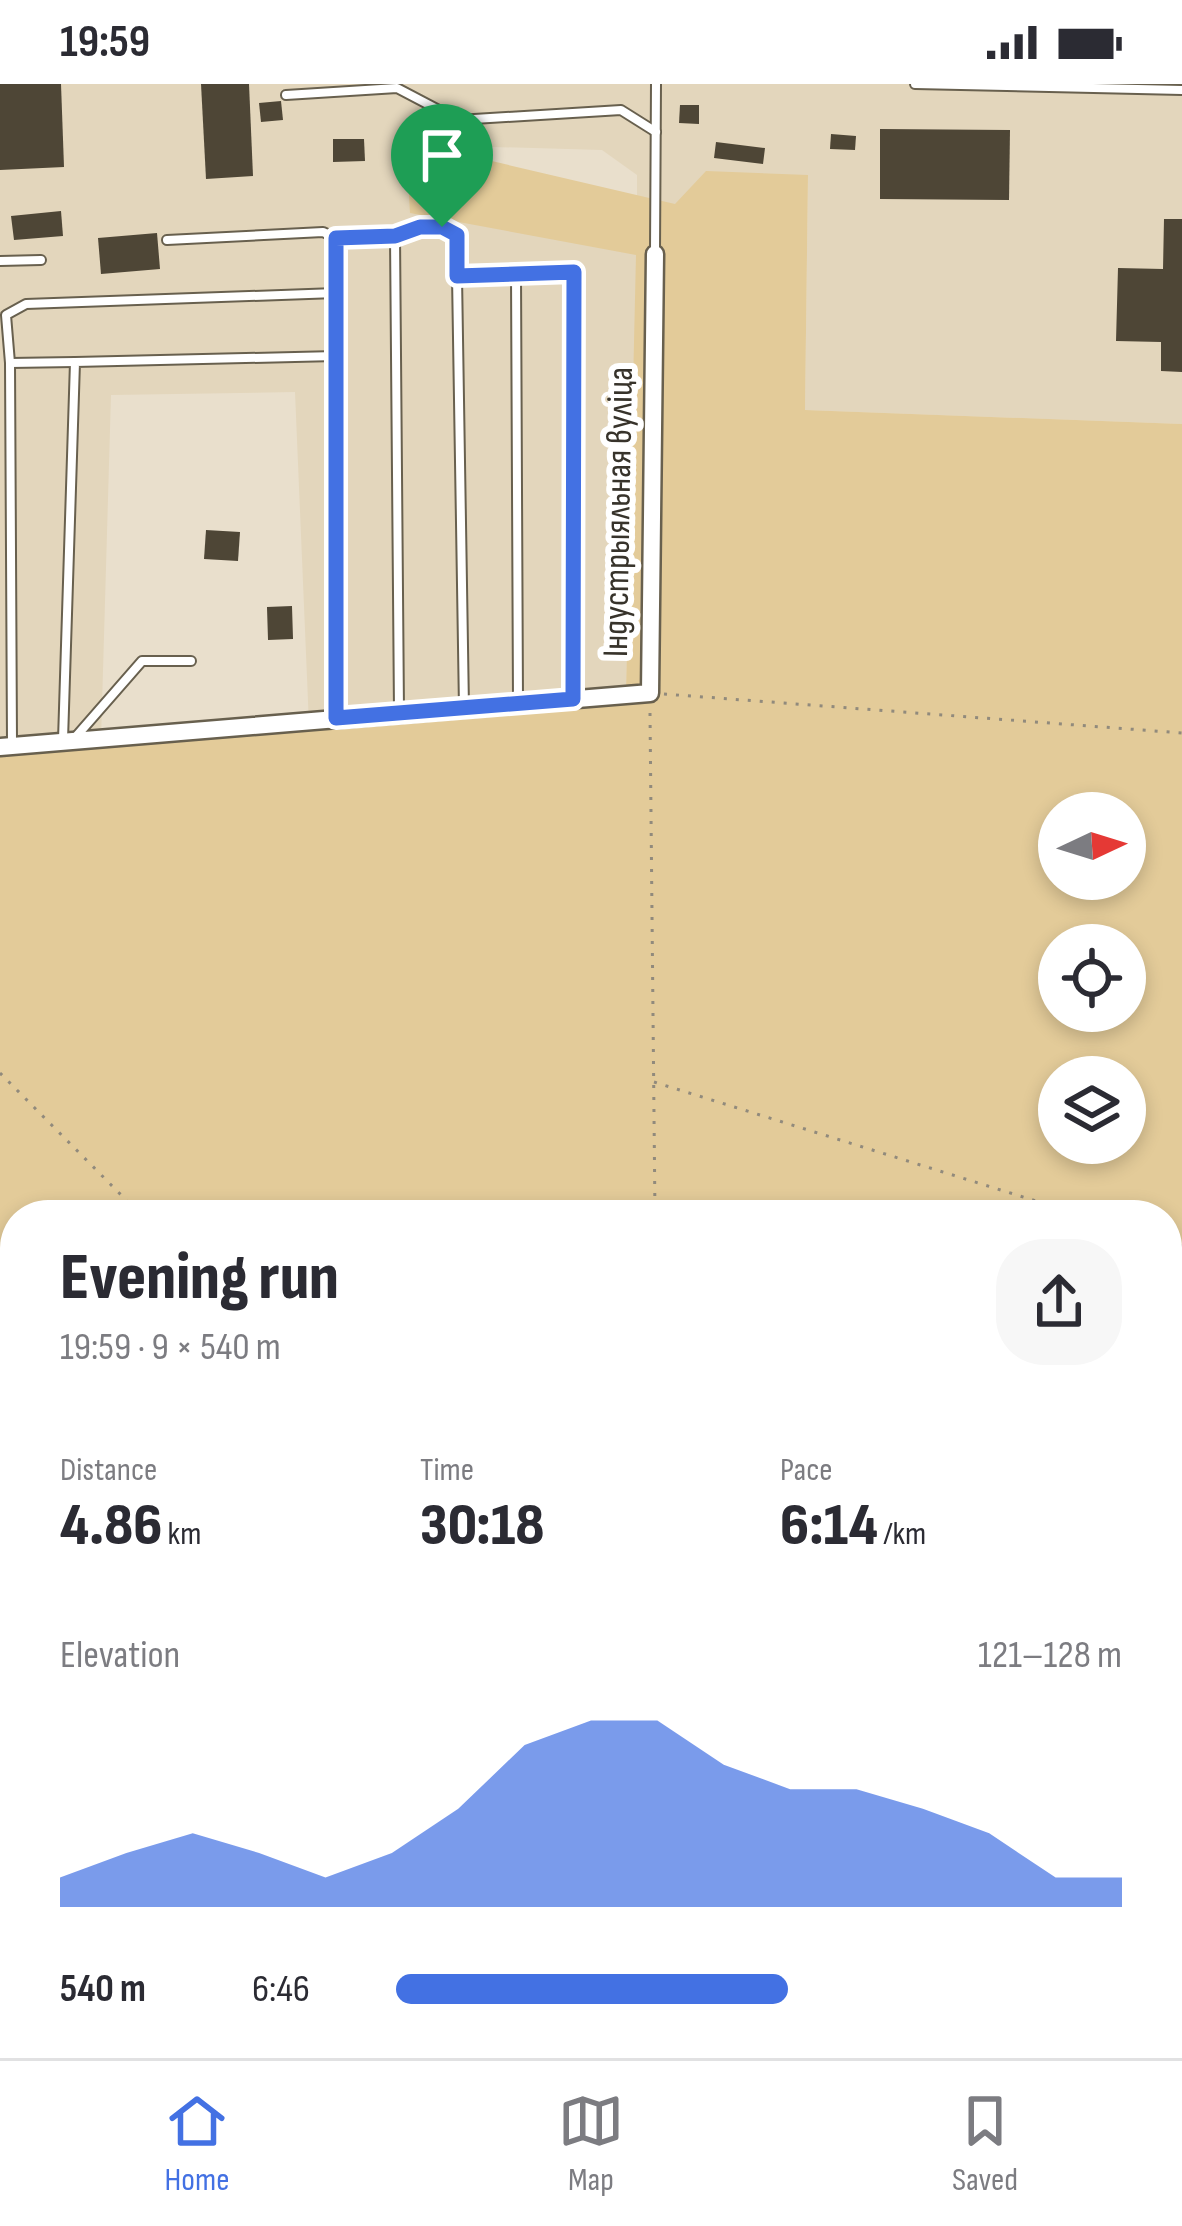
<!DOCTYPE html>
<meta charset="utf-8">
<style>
body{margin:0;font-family:"Sofia Sans Condensed",sans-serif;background:#f7f7f7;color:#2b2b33;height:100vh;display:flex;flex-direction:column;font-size:45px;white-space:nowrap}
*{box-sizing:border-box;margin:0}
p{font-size:39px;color:#7c7c81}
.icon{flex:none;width:66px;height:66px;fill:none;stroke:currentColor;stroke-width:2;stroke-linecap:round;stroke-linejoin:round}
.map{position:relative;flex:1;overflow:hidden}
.side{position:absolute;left:0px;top:1116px;width:1182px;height:858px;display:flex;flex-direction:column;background:#fff;border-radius:48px 48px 0 0;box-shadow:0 6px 18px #0003}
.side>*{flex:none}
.needle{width:78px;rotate:86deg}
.buttons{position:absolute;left:1038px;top:708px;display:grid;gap:24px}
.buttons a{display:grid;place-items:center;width:108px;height:108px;border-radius:50%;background:#fff;box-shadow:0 6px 18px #0003;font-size:60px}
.pin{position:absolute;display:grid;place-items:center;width:102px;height:102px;color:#fff;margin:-123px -51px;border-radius:50% 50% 50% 0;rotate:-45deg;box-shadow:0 0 12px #0007}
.pin .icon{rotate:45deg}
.round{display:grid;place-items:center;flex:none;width:126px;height:126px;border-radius:48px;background:#f7f7f7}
.overview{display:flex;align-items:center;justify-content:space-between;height:204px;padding:0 60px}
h1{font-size:66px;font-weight:800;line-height:90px}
.stats{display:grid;grid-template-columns:repeat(3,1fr);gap:18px;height:204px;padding:12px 60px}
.stats div{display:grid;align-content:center}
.stats b{font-size:60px;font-weight:800}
.stats small{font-size:33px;font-weight:400}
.stats p{font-size:33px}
.chart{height:336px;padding:24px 60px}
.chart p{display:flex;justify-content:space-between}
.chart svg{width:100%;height:216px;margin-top:12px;fill:#4371e3;opacity:.7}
ul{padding:0 60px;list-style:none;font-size:39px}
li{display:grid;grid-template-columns:192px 144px 1fr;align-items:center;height:90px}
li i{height:30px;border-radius:15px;background:#4371e3}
.status{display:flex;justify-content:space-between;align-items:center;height:84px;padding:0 60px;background:#fff;direction:ltr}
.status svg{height:33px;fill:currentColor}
.dock{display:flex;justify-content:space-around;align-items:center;height:168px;border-top:3px solid #e1e1e2;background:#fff;font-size:33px;color:#7c7c81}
.dock a{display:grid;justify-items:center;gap:6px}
.dock .current{color:#4371e3}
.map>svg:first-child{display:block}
</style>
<div class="status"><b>19:59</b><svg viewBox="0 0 49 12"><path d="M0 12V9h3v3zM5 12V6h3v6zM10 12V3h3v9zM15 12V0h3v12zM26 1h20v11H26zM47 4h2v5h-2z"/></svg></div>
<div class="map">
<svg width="1182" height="1974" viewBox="0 0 1182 1974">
<rect width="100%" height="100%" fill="#e9dfcc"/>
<!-- built -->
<path fill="#e3d6bc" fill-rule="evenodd" d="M 0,0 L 1182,0 L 1182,340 L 805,326 L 808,92 L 637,171 L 626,607 L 309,641 L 295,308 L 111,311 L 101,656 L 0,670 ZM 423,61 L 602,66 L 637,91 L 637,169 L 408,95 Z"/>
<!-- green -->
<path fill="#e3cb99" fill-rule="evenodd" d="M 423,61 L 675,120 L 706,87 L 808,91 L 805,326 L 1182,340 L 1182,1974 L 856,1974 L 823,1959 L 1167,1959 L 1167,1131 L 15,1131 L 15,1429 L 0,1428 L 0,670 L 626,607 L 636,171 L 410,129 L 408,95 ZM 1059,729 L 1125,729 L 1125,795 L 1059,795 ZM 1059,861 L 1125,861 L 1125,927 L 1059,927 ZM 1059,993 L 1125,993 L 1125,1059 L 1059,1059 Z"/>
<!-- building -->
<g fill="#4e4636">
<polygon points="0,0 61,0 64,83 0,86"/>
<polygon points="201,0 249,0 253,92 206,95"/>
<polygon points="281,17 283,36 261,38 259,19"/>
<polygon points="680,21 699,21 699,40 679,39"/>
<polygon points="880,45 1010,46 1009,116 880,115"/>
<polygon points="831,50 856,52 855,66 830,65"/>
<polygon points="333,55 364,55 365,77 333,78"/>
<polygon points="716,58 765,64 763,80 714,74"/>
<polygon points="61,127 63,152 14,156 11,132"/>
<polygon points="1164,135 1182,135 1182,288 1161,287 1161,258 1116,257 1118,184 1163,185"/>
<polygon points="157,149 160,185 101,190 98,154"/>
<polygon points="206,446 240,448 238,477 204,475"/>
<polygon points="292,522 293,555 268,556 267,523"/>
<polygon points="0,1643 15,1650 10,1684 0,1679"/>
<polygon points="0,1807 15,1815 11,1849 0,1843"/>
<polygon points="0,1927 15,1935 15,1959 22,1959 14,1972 0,1964"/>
<polygon points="49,1959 71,1959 93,1970 90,1974 41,1974"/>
<polygon points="282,1959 318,1959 311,1974 276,1970"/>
<polygon points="643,1959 683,1959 675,1974 641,1974 636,1972"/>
</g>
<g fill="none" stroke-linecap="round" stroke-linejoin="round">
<defs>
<g id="service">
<polyline points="915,0 1182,6"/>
<polyline points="286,11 397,4 458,36 621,26 656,48"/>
<path d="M 395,152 C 419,143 435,139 457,151 L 457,192"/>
<polyline points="167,156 323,148 336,154 395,152 399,627"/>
<polyline points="655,166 656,0"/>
<polyline points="0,177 41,176"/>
<polyline points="516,190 518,618"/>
<polyline points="10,279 75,278"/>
<polyline points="464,624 457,192 574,188 573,614"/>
<polyline points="336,632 336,154"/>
<polyline points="63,656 75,278 336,272"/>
<polyline points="73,656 142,577 191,577"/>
<polyline points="12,658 10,279 6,231 26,220 336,209"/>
</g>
<g id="minor">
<polyline points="0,663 650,609 655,170"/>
<polyline points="0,1613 15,1620"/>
<polyline points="0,1894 15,1901"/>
<polyline points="139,1959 169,1974"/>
<polyline points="733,1959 765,1974"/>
</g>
</defs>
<!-- service casing -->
<use href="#service" stroke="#68604e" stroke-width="12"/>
<!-- minor casing -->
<use href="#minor" stroke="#68604e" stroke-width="21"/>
<!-- path -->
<g stroke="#918a7c" stroke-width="3" stroke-dasharray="3 9" stroke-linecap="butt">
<polyline points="664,610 1182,649"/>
<polyline points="650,629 655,1131"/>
<polyline points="0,989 141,1131"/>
<polyline points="654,998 1081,1131"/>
<polyline points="1167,1158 1182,1162"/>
<polyline points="1167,1926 1182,1932"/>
</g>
<!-- service -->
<use href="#service" stroke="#fff" stroke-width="8"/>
<!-- minor -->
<use href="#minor" stroke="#fff" stroke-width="16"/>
</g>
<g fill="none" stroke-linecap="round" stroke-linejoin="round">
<defs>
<polygon id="route" points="420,143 442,143 457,151 457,192 574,188 573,615 336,634 336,154 395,152"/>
</defs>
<!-- route casing -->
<use href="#route" stroke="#fff" stroke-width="24"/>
<!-- route -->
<use href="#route" stroke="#4371e3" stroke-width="15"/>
</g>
<g text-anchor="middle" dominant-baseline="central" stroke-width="12" stroke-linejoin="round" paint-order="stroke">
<!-- street labels -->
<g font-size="36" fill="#37332b" stroke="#fff">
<text transform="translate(619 428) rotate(-89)">Індустрыяльная вуліца</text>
</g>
</g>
</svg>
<div class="buttons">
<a><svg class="needle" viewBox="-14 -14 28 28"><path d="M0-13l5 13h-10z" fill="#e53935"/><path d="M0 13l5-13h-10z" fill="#7c7c81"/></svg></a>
<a><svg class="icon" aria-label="locate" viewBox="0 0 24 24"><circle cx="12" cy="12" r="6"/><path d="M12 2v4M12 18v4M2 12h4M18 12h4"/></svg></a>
<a><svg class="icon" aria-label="layers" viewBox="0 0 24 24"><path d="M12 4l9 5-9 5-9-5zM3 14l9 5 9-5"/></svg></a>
</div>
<div class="pin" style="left:442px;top:143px;background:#1e9e55"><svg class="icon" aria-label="arrive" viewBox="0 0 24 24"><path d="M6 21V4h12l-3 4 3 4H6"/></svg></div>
<section class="side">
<div class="overview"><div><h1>Evening run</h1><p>19:59 · 9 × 540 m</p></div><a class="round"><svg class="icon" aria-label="share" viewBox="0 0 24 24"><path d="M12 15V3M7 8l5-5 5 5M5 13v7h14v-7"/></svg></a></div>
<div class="stats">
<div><p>Distance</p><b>4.86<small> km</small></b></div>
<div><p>Time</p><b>30:18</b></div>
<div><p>Pace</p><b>6:14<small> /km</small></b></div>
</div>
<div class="chart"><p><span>Elevation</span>121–128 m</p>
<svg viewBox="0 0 160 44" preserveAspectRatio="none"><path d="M0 44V38L10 33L20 29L30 33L40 38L50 33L60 24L70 11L80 6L90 6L100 15L110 20L120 20L130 24L140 29L150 38L160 38V44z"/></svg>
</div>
<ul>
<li><b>540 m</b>6:46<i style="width:54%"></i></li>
</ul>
</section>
</div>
<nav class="dock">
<a class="current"><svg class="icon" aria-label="home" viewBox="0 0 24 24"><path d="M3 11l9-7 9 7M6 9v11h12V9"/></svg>Home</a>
<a><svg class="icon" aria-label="map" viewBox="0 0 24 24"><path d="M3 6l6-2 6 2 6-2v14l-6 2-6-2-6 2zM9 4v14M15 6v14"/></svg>Map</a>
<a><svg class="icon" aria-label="saved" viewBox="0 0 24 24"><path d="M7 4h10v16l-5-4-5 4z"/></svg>Saved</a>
</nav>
